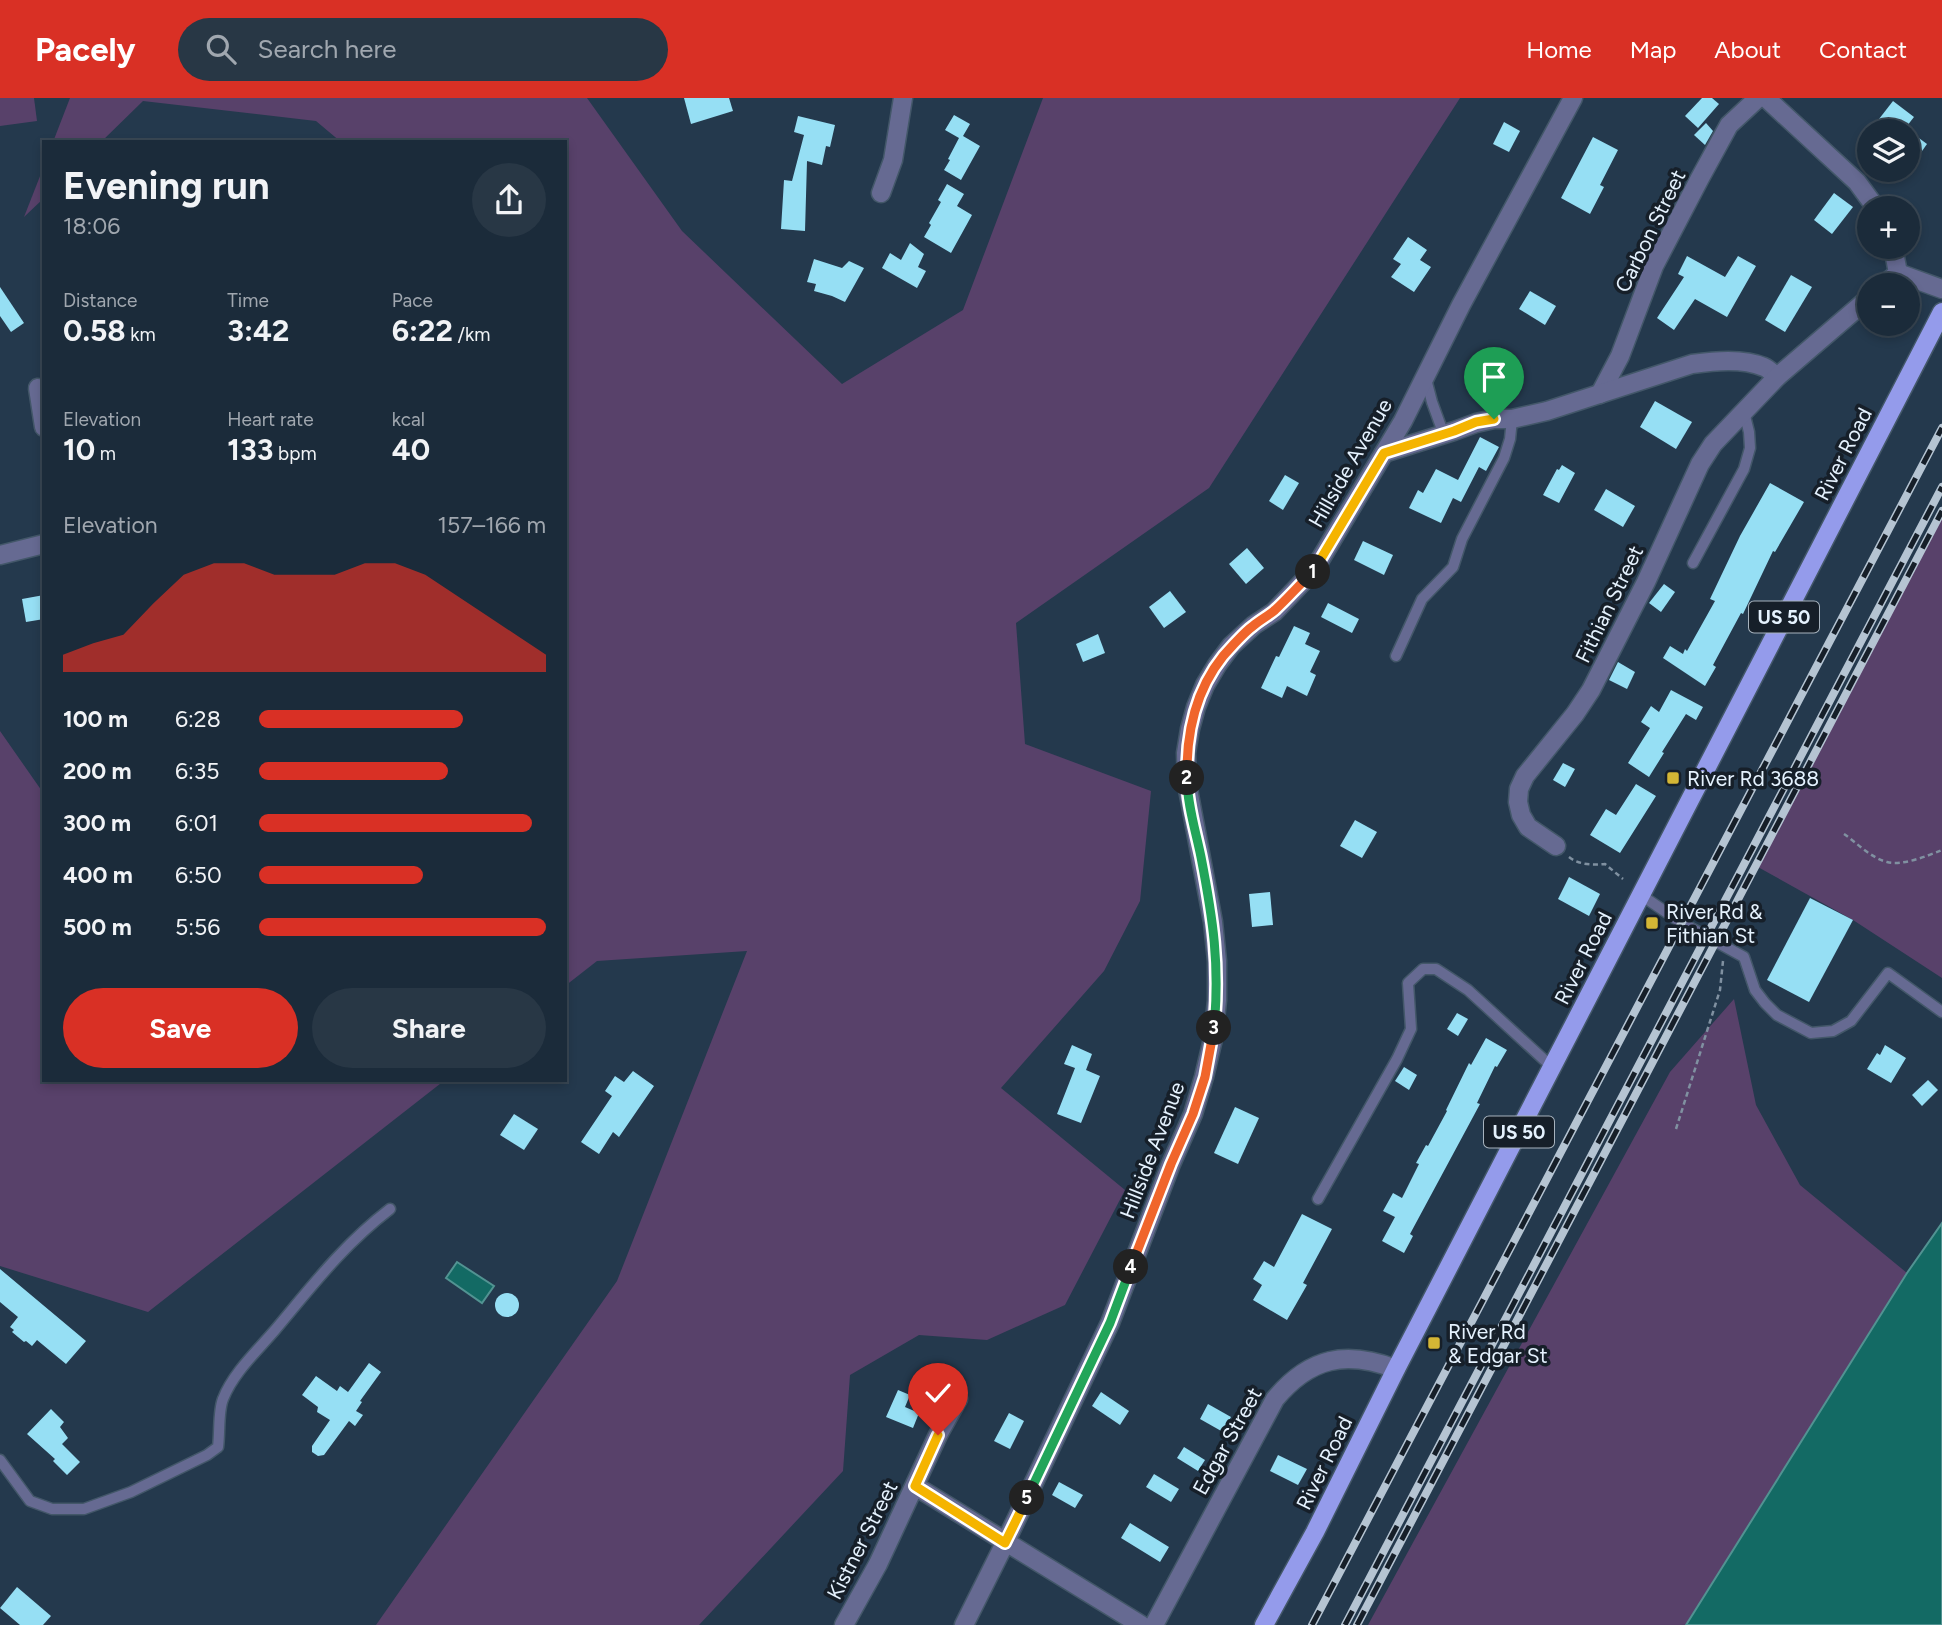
<!DOCTYPE html>
<meta charset="utf-8">
<style>
body{margin:0;font-family:Figtree,sans-serif;background:#283745;color:#f1f3f6;height:100vh;display:flex;flex-direction:column;font-size:26px;white-space:nowrap}
*{box-sizing:border-box;margin:0}
p{font-size:23px;color:#a0a7af}
.icon{flex:none;width:38px;height:38px;fill:none;stroke:currentColor;stroke-width:2;stroke-linecap:round;stroke-linejoin:round}
.map{position:relative;flex:1;overflow:hidden}
.sheet{position:absolute;left:42px;top:42px;width:525px;height:942px;display:flex;flex-direction:column;background:#1b2b3a;border-radius:0px;box-shadow:0 4px 10px #0003,0 0 0 2px #394754}
.sheet>*{flex:none}
.tools{position:absolute;left:1857px;top:21px;display:grid;gap:14px}
.tools a{display:grid;place-items:center;width:63px;height:63px;border-radius:50%;background:#1b2b3a;box-shadow:0 4px 10px #0003,0 0 0 2px #394754;font-size:35px}
.pin{position:absolute;display:grid;place-items:center;width:60px;height:60px;color:#fff;margin:-72px -30px;border-radius:50% 50% 50% 0;rotate:-45deg;box-shadow:0 0 7px #0007}
.pin .icon{rotate:45deg}
.km{position:absolute;width:35px;height:35px;margin:-18px;border-radius:50%;background:#222;color:#fff;font-size:19px;line-height:35px;text-align:center}
.round{display:grid;place-items:center;flex:none;width:74px;height:74px;border-radius:37px;background:#283745}
.summary{display:flex;align-items:center;justify-content:space-between;height:119px;padding:0 21px}
h1{font-size:38px;font-weight:700;line-height:52px}
.figures{display:grid;grid-template-columns:repeat(3,1fr);gap:10px;height:119px;padding:7px 21px}
.figures div{display:grid;align-content:center}
.figures b{font-size:30px;font-weight:700}
.figures small{font-size:19px;font-weight:400}
.figures p{font-size:19px}
.chart{height:196px;padding:14px 21px}
.chart p{display:flex;justify-content:space-between}
.chart svg{width:100%;height:126px;margin-top:7px;fill:#d93025;opacity:.7}
.action{display:flex;gap:14px;margin-top:auto;padding:14px 21px}
.action a{flex:1;height:80px;border-radius:42px;background:#d93025;color:#fff;font-size:28px;font-weight:700;line-height:80px;text-align:center}
.action a+a{background:#283745;color:#f1f3f6}
ul{padding:0 21px;list-style:none;font-size:23px}
li{display:grid;grid-template-columns:112px 84px 1fr;align-items:center;height:52px}
li i{height:18px;border-radius:9px;background:#d93025}
header{display:flex;align-items:center;gap:42px;box-sizing:border-box;height:98px;padding:0 35px;background:#d93025;color:#fff}
header strong{font-size:33px}
nav{display:flex;gap:38px;margin-inline-start:auto;font-size:24px}
.search{width:490px;height:63px;background:#283745;display:flex;align-items:center;gap:18px;box-sizing:border-box;padding:0 24px;border-radius:38px;color:#a0a7af;font-size:26px}
.map>svg:first-child{display:block}
</style>
<header>
<strong>Pacely</strong>
<div class="search"><svg class="icon" aria-label="search" viewBox="0 0 24 24"><circle cx="10" cy="10" r="6"/><path d="M15 15l6 6"/></svg>Search here</div>
<nav><a>Home</a><a>Map</a><a>About</a><a>Contact</a></nav>
</header>
<div class="map">
<svg width="1942" height="1527" viewBox="0 0 1942 1527">
<rect width="100%" height="100%" fill="#24394d"/>
<!-- green -->
<g fill="#58416a">
<polygon points="0,0 34,0 37,23 0,28"/>
<polygon points="70,0 587,0 682,133 842,286 963,212 1043,0 1460,0 1209,390 1016,525 1025,646 1151,693 1140,803 1104,873 1001,990 1125,1092 1065,1207 987,1242 919,1237 850,1277 843,1373 699,1527 376,1527 617,1183 747,853 597,863 565,888 565,44 341,44 316,23 143,3 101,44 53,44"/>
<polygon points="44,68 44,100 24,119"/>
<polygon points="1942,413 1942,880 1853,822 1756,768"/>
<polygon points="0,633 44,696 44,982 445,982 148,1214 0,1168"/>
<polygon points="1734,901 1756,1007 1800,1087 1907,1175 1686,1527 1368,1527 1670,974"/>
</g>
<!-- water -->
<g fill="#136a64" stroke="#529392" stroke-width="2">
<polygon points="1942,1125 1942,1527 1686,1527 1907,1175"/>
<polygon points="457,1164 494,1188 482,1205 446,1180"/>
</g>
<!-- building -->
<g fill="#96dff4">
<polygon points="684,0 729,0 733,13 691,26"/>
<polygon points="1702,0 1712,0 1719,6 1698,30 1685,18"/>
<polygon points="1893,3 1914,19 1903,33 1895,33 1879,21"/>
<polygon points="954,17 970,26 963,38 980,48 961,82 944,72 950,62 948,61 959,40 945,32"/>
<polygon points="798,18 835,27 830,49 826,48 822,67 807,63 805,133 781,131 784,82 792,83 804,37 794,34"/>
<polygon points="1504,24 1520,33 1509,54 1493,46"/>
<polygon points="1706,25 1713,33 1705,47 1694,37"/>
<polygon points="1908,32 1927,46 1908,73"/>
<polygon points="1593,39 1618,52 1600,87 1604,89 1590,116 1561,100"/>
<polygon points="947,86 964,96 957,108 972,117 951,155 924,139 931,127 929,125 941,104 938,102"/>
<polygon points="1834,95 1853,109 1832,136 1814,122"/>
<polygon points="1408,139 1427,152 1420,162 1431,169 1414,194 1391,179 1401,166 1393,161"/>
<polygon points="910,145 924,156 918,169 926,173 917,190 882,170 890,155 901,162"/>
<polygon points="1687,158 1725,179 1738,158 1756,168 1727,219 1695,201 1674,232 1657,220 1684,179 1678,176"/>
<polygon points="814,161 842,170 849,163 864,170 845,204 832,198 814,193 816,186 807,184"/>
<polygon points="1791,177 1812,189 1785,234 1765,222"/>
<polygon points="0,189 24,225 11,234 0,218"/>
<polygon points="1530,193 1556,208 1545,227 1519,211"/>
<polygon points="1655,303 1692,324 1676,351 1640,329"/>
<polygon points="1480,339 1499,349 1486,373 1479,369 1461,404 1453,400 1441,425 1409,410 1418,392 1423,395 1436,371 1458,382"/>
<polygon points="1562,367 1575,375 1559,405 1543,397 1557,371 1559,372"/>
<polygon points="1285,377 1299,385 1283,412 1269,403"/>
<polygon points="1770,385 1804,404 1775,454 1773,453 1743,516 1741,515 1713,567 1716,569 1705,588 1663,560 1670,548 1683,556 1685,551 1687,553 1715,503 1710,501 1740,438"/>
<polygon points="1606,391 1635,408 1623,429 1594,412"/>
<polygon points="1363,443 1393,457 1384,477 1354,462"/>
<polygon points="1247,450 1264,470 1246,486 1229,466"/>
<polygon points="1664,486 1675,494 1661,514 1649,505"/>
<polygon points="1170,493 1186,514 1164,530 1149,509"/>
<polygon points="44,497 44,521 26,524 22,501"/>
<polygon points="1328,505 1359,521 1352,535 1321,519"/>
<polygon points="1294,528 1310,535 1305,546 1320,553 1310,574 1316,577 1307,598 1287,588 1282,600 1261,590 1276,558 1279,559"/>
<polygon points="1098,536 1105,555 1083,564 1076,546"/>
<polygon points="1618,564 1635,574 1627,591 1609,582"/>
<polygon points="1671,592 1703,609 1696,622 1686,616 1662,654 1664,655 1649,679 1628,665 1650,630 1641,624 1651,608 1659,614"/>
<polygon points="1563,665 1575,671 1565,689 1553,682"/>
<polygon points="1636,686 1656,698 1620,755 1590,737 1606,711 1616,717"/>
<polygon points="1355,722 1377,734 1362,760 1340,748"/>
<polygon points="1569,779 1600,796 1589,818 1558,801"/>
<polygon points="1270,794 1273,827 1252,829 1249,796"/>
<polygon points="1810,800 1853,822 1809,904 1767,882"/>
<polygon points="1457,915 1468,921 1458,938 1447,931"/>
<polygon points="1486,940 1507,952 1497,969 1495,968 1477,1005 1480,1006 1410,1136 1413,1138 1404,1155 1382,1143 1395,1119 1383,1113 1393,1095 1402,1100 1419,1066 1416,1065 1426,1047 1428,1048 1447,1013 1446,1012 1469,965 1471,967"/>
<polygon points="1072,947 1092,956 1086,972 1100,978 1081,1025 1057,1016 1075,970 1064,966"/>
<polygon points="1885,947 1906,960 1891,985 1867,971 1877,955 1880,957"/>
<polygon points="1404,969 1417,977 1409,992 1395,983"/>
<polygon points="633,973 654,988 619,1039 613,1034 599,1056 581,1044 612,998 605,993 615,978 624,984"/>
<polygon points="1928,982 1938,992 1922,1008 1912,997"/>
<polygon points="1235,1009 1259,1020 1238,1066 1214,1055"/>
<polygon points="514,1016 538,1031 524,1052 500,1037"/>
<polygon points="1302,1116 1332,1131 1303,1185 1307,1187 1287,1222 1253,1202 1262,1187 1253,1181 1264,1163 1274,1169"/>
<polygon points="0,1171 86,1243 66,1266 37,1242 32,1248 26,1243 24,1244 12,1234 14,1232 10,1229 18,1219 0,1204"/>
<circle cx="507" cy="1207" r="12"/>
<polygon points="369,1265 381,1274 360,1303 362,1304 356,1313 363,1317 355,1328 349,1323 324,1357 318,1358 312,1354 312,1348 330,1322 317,1314 318,1309 302,1297 316,1278 337,1293 340,1288 348,1294"/>
<polygon points="898,1292 910,1297 905,1309 919,1315 913,1330 886,1319"/>
<polygon points="1101,1294 1129,1313 1120,1327 1092,1308"/>
<polygon points="1208,1306 1231,1319 1223,1334 1200,1321"/>
<polygon points="51,1311 64,1324 60,1329 68,1340 62,1346 80,1364 67,1377 53,1363 55,1361 27,1336"/>
<polygon points="1009,1315 1024,1323 1010,1351 994,1343"/>
<polygon points="1184,1349 1205,1362 1198,1373 1177,1360"/>
<polygon points="1278,1357 1307,1371 1298,1387 1270,1373"/>
<polygon points="1154,1376 1179,1391 1171,1404 1146,1389"/>
<polygon points="1059,1384 1083,1397 1075,1410 1052,1397"/>
<polygon points="1130,1425 1169,1449 1160,1464 1121,1440"/>
<polygon points="17,1489 51,1518 43,1527 20,1527 0,1510"/>
</g>
<g fill="none" stroke-linecap="round" stroke-linejoin="round">
<defs>
<g id="service">
<polyline points="1426,281 1432,304 1444,337"/>
<polyline points="1693,465 1744,371 1750,350 1749,334 1744,314"/>
<polyline points="1396,558 1422,501 1453,469 1462,441 1504,360 1510,341 1512,321"/>
<polyline points="1641,797 1682,825 1744,859 1755,892 1765,905 1777,917 1811,935 1833,933 1851,923 1888,875 1942,914"/>
<polyline points="1318,1101 1397,961 1411,931 1408,885 1423,871 1436,871 1468,892 1552,969"/>
<path d="M 0,1362 L 30,1403 L 52,1411 L 84,1411 L 131,1394 L 207,1357 L 218,1349 C 220,1335 218,1313 223,1301 C 233,1275 257,1253 275,1232 C 312,1188 343,1147 390,1111"/>
</g>
<g id="minor">
<polyline points="1766,0 1857,84 1876,110"/>
<polyline points="881,95 893,62 903,0"/>
<polyline points="1893,149 1898,175"/>
<polyline points="1884,187 1898,175 1942,191"/>
<polyline points="38,290 44,329"/>
<polyline points="1600,296 1620,258 1654,168 1700,80 1729,27 1758,0"/>
<path d="M 1384,355 L 1454,333 L 1476,325 L 1494,321 L 1512,321 L 1547,313 L 1692,266 C 1714,263 1743,260 1764,269 C 1769,271 1773,276 1777,279"/>
<polyline points="0,457 44,446"/>
<polyline points="1556,748 1528,729 1521,717 1518,704 1519,691 1525,678 1575,616 1591,592 1646,484 1700,366 1713,346 1777,279 1869,200"/>
<polyline points="915,1388 1141,1527"/>
<polyline points="844,1527 878,1466 938,1337 958,1301"/>
<path d="M 1154,1527 L 1275,1301 C 1310,1259 1346,1252 1396,1271"/>
</g>
<polyline id="tertiary" points="964,1527 1005,1445 1110,1225 1171,1066 1193,1016 1204,979 1213,941 1217,902 1217,863 1213,824 1187,686 1186,655 1190,631 1196,609 1205,587 1217,567 1231,548 1254,527 1274,514 1314,472 1403,323 1461,207 1573,0"/>
<polyline id="primary" points="1264,1527 1315,1434 1396,1271 1942,214"/>
</defs>
<!-- service casing -->
<use href="#service" stroke="#435769" stroke-width="13"/>
<!-- minor casing -->
<use href="#minor" stroke="#435769" stroke-width="21"/>
<!-- tertiary casing -->
<use href="#tertiary" stroke="#435769" stroke-width="21"/>
<!-- primary casing -->
<use href="#primary" stroke="#435769" stroke-width="21"/>
<!-- path -->
<g stroke="#8091a1" stroke-width="2.5" stroke-dasharray="5 3.5" stroke-linecap="butt">
<path d="M 1844,736 C 1857,745 1871,760 1887,764 C 1903,768 1927,758 1942,752"/>
<path d="M 1569,759 C 1579,767 1592,767 1605,766 L 1623,781"/>
<polyline points="1676,1031 1720,892 1723,863"/>
</g>
<!-- service -->
<use href="#service" stroke="#666a92" stroke-width="10"/>
<!-- minor -->
<use href="#minor" stroke="#666a92" stroke-width="18"/>
<!-- tertiary -->
<use href="#tertiary" stroke="#666a92" stroke-width="18"/>
<!-- primary -->
<use href="#primary" stroke="#949beb" stroke-width="18"/>
<defs>
<g id="rail">
<polyline points="1312,1527 1942,330"/>
<polyline points="1345,1527 1942,389"/>
<polyline points="1357,1527 1942,413"/>
</g>
</defs>
<!-- rail casing -->
<use href="#rail" stroke="#b5c4d2" stroke-width="8"/>
<!-- rail -->
<use href="#rail" stroke="#161f29" stroke-width="5" stroke-dasharray="16" stroke-linecap="butt"/>
</g>
<g fill="none" stroke-linecap="round" stroke-linejoin="round">
<defs>
<polyline id="split-1" points="1313,474 1384,355 1454,333 1476,324 1494,321"/>
<path id="split-2" d="M 1187,680 C 1186,631 1198,582 1234,546 C 1240,540 1246,533 1253,528 C 1260,522 1268,518 1275,512 C 1288,500 1300,486 1313,474"/>
<path id="split-3" d="M 1187,680 C 1187,706 1196,734 1201,759 C 1213,821 1220,867 1214,930"/>
<polyline id="split-4" points="1131,1169 1171,1066 1193,1016 1205,979 1214,930"/>
<polyline id="split-5" points="1027,1400 1110,1225 1131,1169"/>
<polyline id="split-6" points="938,1337 915,1388 1005,1445 1027,1400"/>
</defs>
<!-- split-1 casing -->
<use href="#split-1" stroke="#fff" stroke-width="14"/>
<!-- split-2 casing -->
<use href="#split-2" stroke="#fff" stroke-width="14"/>
<!-- split-3 casing -->
<use href="#split-3" stroke="#fff" stroke-width="14"/>
<!-- split-4 casing -->
<use href="#split-4" stroke="#fff" stroke-width="14"/>
<!-- split-5 casing -->
<use href="#split-5" stroke="#fff" stroke-width="14"/>
<!-- split-6 casing -->
<use href="#split-6" stroke="#fff" stroke-width="14"/>
<!-- split-1 -->
<use href="#split-1" stroke="#f5b400" stroke-width="9"/>
<!-- split-2 -->
<use href="#split-2" stroke="#f0652b" stroke-width="9"/>
<!-- split-3 -->
<use href="#split-3" stroke="#22a559" stroke-width="9"/>
<!-- split-4 -->
<use href="#split-4" stroke="#f0652b" stroke-width="9"/>
<!-- split-5 -->
<use href="#split-5" stroke="#22a559" stroke-width="9"/>
<!-- split-6 -->
<use href="#split-6" stroke="#f5b400" stroke-width="9"/>
</g>
<!-- markers -->
<g fill="#d4b635" stroke="#161f29" stroke-width="2.5">
<rect x="1666" y="673" width="14" height="14" rx="3.5"/>
<rect x="1645" y="818" width="14" height="14" rx="3.5"/>
<rect x="1427" y="1238" width="14" height="14" rx="3.5"/>
</g>
<g text-anchor="middle" dominant-baseline="central" stroke-width="7" stroke-linejoin="round" paint-order="stroke">
<!-- shield labels -->
<g fill="#161f29" stroke="#a7b3be" stroke-width="2">
<rect x="1749" y="503.5" width="70" height="31" rx="5"/>
<rect x="1484" y="1018.5" width="70" height="31" rx="5"/>
</g>
<g font-size="19" font-weight="bold" fill="#e5f2fe">
<text x="1784" y="519">US 50</text>
<text x="1519" y="1034">US 50</text>
</g>
<!-- street labels -->
<g font-size="21" fill="#e5f2fe" stroke="#161f29">
<text transform="translate(1650 133) rotate(-64)">Carbon Street</text>
<text transform="translate(1843 356) rotate(-63)">River Road</text>
<text transform="translate(1350 365) rotate(-60)">Hillside Avenue</text>
<text transform="translate(1609 506) rotate(-64)">Fithian Street</text>
<text transform="translate(1583 860) rotate(-63)">River Road</text>
<text transform="translate(1152 1052) rotate(-69)">Hillside Avenue</text>
<text transform="translate(1227 1343) rotate(-61)">Edgar Street</text>
<text transform="translate(1324 1365) rotate(-64)">River Road</text>
<text transform="translate(862 1442) rotate(-63)">Kistner Street</text>
</g>
<!-- poi labels -->
<g font-size="21" fill="#e5f2fe" stroke="#161f29" text-anchor="start">
<text x="1687" y="680">River Rd 3688</text>
<text x="1666" y="813">River Rd &amp;<tspan x="1666" dy="24">Fithian St</tspan></text>
<text x="1448" y="1233">River Rd<tspan x="1448" dy="24">&amp; Edgar St</tspan></text>
</g>
</g>
</svg>
<div class="tools">
<a><svg class="icon" aria-label="layers" viewBox="0 0 24 24"><path d="M12 4l9 5-9 5-9-5zM3 14l9 5 9-5"/></svg></a>
<a>+</a>
<a>−</a>
</div>
<div class="pin" style="left:1494px;top:321px;background:#1e9e55"><svg class="icon" aria-label="arrive" viewBox="0 0 24 24"><path d="M6 21V4h12l-3 4 3 4H6"/></svg></div>
<div class="pin" style="left:938px;top:1337px;background:#d93025"><svg class="icon" aria-label="check" viewBox="0 0 24 24"><path d="M5 12l5 5 9-10"/></svg></div>
<b class="km" style="left:1313px;top:474px">1</b>
<b class="km" style="left:1187px;top:680px">2</b>
<b class="km" style="left:1214px;top:930px">3</b>
<b class="km" style="left:1131px;top:1169px">4</b>
<b class="km" style="left:1027px;top:1400px">5</b>
<section class="sheet">
<div class="summary"><div><h1>Evening run</h1><p>18:06</p></div><a class="round"><svg class="icon" aria-label="share" viewBox="0 0 24 24"><path d="M12 15V3M7 8l5-5 5 5M5 13v7h14v-7"/></svg></a></div>
<div class="figures">
<div><p>Distance</p><b>0.58<small> km</small></b></div>
<div><p>Time</p><b>3:42</b></div>
<div><p>Pace</p><b>6:22<small> /km</small></b></div>
</div>
<div class="figures">
<div><p>Elevation</p><b>10<small> m</small></b></div>
<div><p>Heart rate</p><b>133<small> bpm</small></b></div>
<div><p>kcal</p><b>40</b></div>
</div>
<div class="chart"><p><span>Elevation</span>157–166 m</p>
<svg viewBox="0 0 160 44" preserveAspectRatio="none"><path d="M0 44V38L10 34L20 31L30 20L40 10L50 6L60 6L70 10L80 10L90 10L100 6L110 6L120 10L130 17L140 24L150 31L160 38V44z"/></svg>
</div>
<ul>
<li><b>100 m</b>6:28<i style="width:71%"></i></li>
<li><b>200 m</b>6:35<i style="width:66%"></i></li>
<li><b>300 m</b>6:01<i style="width:95%"></i></li>
<li><b>400 m</b>6:50<i style="width:57%"></i></li>
<li><b>500 m</b>5:56<i style="width:100%"></i></li>
</ul>
<div class="action"><a>Save</a><a>Share</a></div>
</section>
</div>
